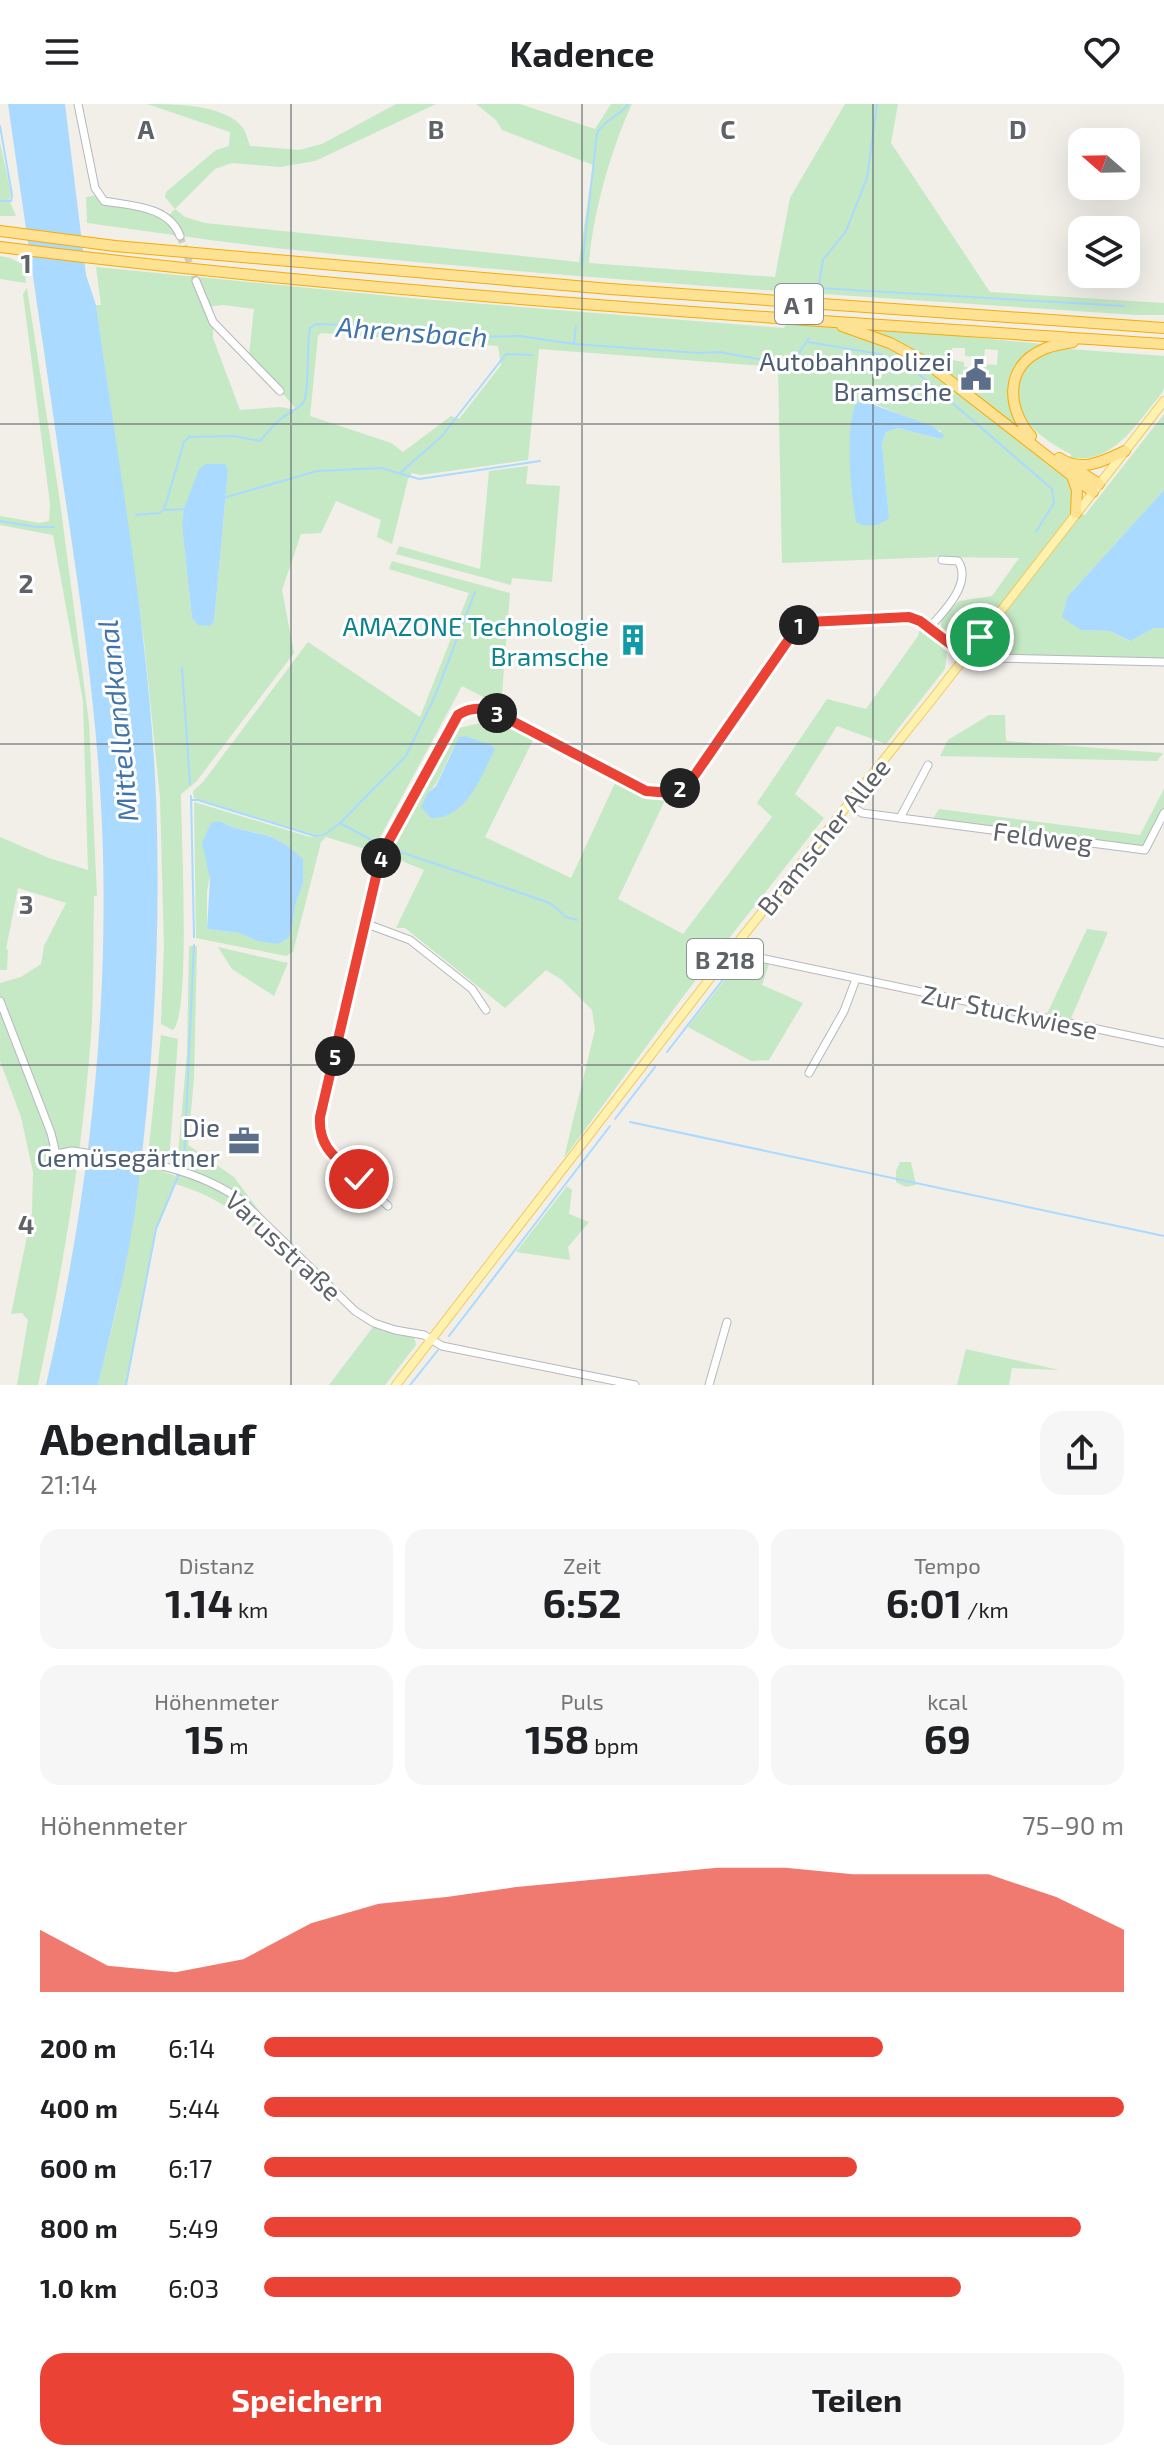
<!DOCTYPE html>
<html lang="de">
<meta charset="utf-8">
<style>
body{margin:0;font-family:"Exo 2",sans-serif;background:#f6f6f6;color:#202124;height:100vh;display:flex;flex-direction:column;font-size:30px;white-space:nowrap}
*{box-sizing:border-box;margin:0}
p{font-size:26px;color:#757577}
.icon{flex:none;width:44px;height:44px;fill:none;stroke:currentColor;stroke-width:2;stroke-linecap:round;stroke-linejoin:round}
.map{position:relative;height:1281px;overflow:hidden}
.side{display:flex;flex-direction:column;background:#fff;flex:1}
.side>*{flex:none}
.needle{width:52px;rotate:290deg}
.tools{position:absolute;left:1068px;top:24px;display:grid;gap:16px}
.tools a{display:grid;place-items:center;width:72px;height:72px;border-radius:16px;background:#fff;box-shadow:0 8px 32px #0002;font-size:40px}
.pin{position:absolute;display:grid;place-items:center;width:68px;height:68px;color:#fff;margin:-34px;border:4px solid #fff;border-radius:50%;box-shadow:0 2px 8px #0007}
.km{position:absolute;width:40px;height:40px;margin:-20px;border-radius:50%;background:#222;color:#fff;font-size:22px;line-height:40px;text-align:center}
.round{display:grid;place-items:center;flex:none;width:84px;height:84px;border-radius:24px;background:#f6f6f6}
.head{display:flex;align-items:center;justify-content:space-between;height:136px;padding:0 40px}
h1{font-size:44px;font-weight:700;line-height:60px}
.stats{display:grid;grid-template-columns:repeat(3,1fr);gap:12px;height:136px;padding:8px 40px}
.stats div{display:grid;align-content:center;border-radius:20px;background:#f6f6f6;text-align:center}
.stats b{font-size:40px;font-weight:700}
.stats small{font-size:22px;font-weight:400}
.stats p{font-size:22px}
.chart{height:224px;padding:16px 40px}
.chart p{display:flex;justify-content:space-between}
.chart svg{width:100%;height:144px;margin-top:8px;fill:#ea4335;opacity:.7}
.primary-button{display:flex;gap:16px;margin-top:auto;padding:16px 40px}
.primary-button a{flex:1;height:92px;border-radius:24px;background:#ea4335;color:#fff;font-size:32px;font-weight:700;line-height:92px;text-align:center}
.primary-button a+a{background:#f6f6f6;color:#202124}
ul{padding:0 40px;list-style:none;font-size:26px}
li{display:grid;grid-template-columns:128px 96px 1fr;align-items:center;height:60px}
li i{height:20px;border-radius:10px;background:#ea4335}
header{display:flex;justify-content:space-between;align-items:center;height:104px;padding:0 40px;background:#fff;font-size:36px;font-weight:700}
.map>svg:first-child{display:block}
</style>
<header><svg class="icon" aria-label="menu" viewBox="0 0 24 24"><path d="M4 6h16M4 12h16M4 18h16"/></svg>Kadence<svg class="icon" aria-label="heart" viewBox="0 0 24 24"><path d="M12 20l-8-8c-3-5 5-10 8-4 3-6 11-1 8 4z"/></svg></header>
<div class="map">
<svg width="1164" height="1281" viewBox="0 0 1164 1281">
<rect width="100%" height="100%" fill="#f1efe8"/>
<!-- green -->
<g fill="#c5e8c5" fill-rule="evenodd">
<path d="M 147,0 C 173,0 225,0 243,24 C 246,28 248,36 250,42 L 299,46 L 322,40 L 396,0 L 436,0 L 315,57 L 280,63 L 232,59 L 215,65 L 175,105 L 185,113 L 205,119 L 579,158 L 593,61 L 502,26 L 496,16 L 476,0 L 520,0 L 595,25 L 611,0 L 632,0 C 611,45 593,109 589,159 L 775,173 L 790,94 L 845,0 L 898,0 L 891,39 L 990,188 L 1164,199 L 1164,211 L 1137,211 C 853,192 569,175 285,145 C 219,138 153,128 87,119 L 86,93 L 97,91 L 103,99 L 168,112 L 175,105 L 165,93 L 166,88 L 216,46 L 229,42 L 230,28 Z"/>
<polygon points="0,38 11,90 9,96 16,112 0,112"/>
<polygon points="0,152 10,154 24,161 26,179 0,175"/>
<path d="M 96,163 L 421,195 L 784,224 L 788,215 L 1042,240 C 1012,276 993,287 1026,331 L 998,313 L 1070,377 L 1073,393 L 1070,404 L 1085,411 L 1164,310 L 1164,386 L 1068,492 L 1081,526 L 1110,527 L 1129,537 L 1154,524 L 1164,524 L 1164,558 L 1001,551 L 988,548 L 941,525 L 941,516 L 959,497 L 992,492 L 1019,454 L 938,453 L 782,459 L 778,263 L 539,245 L 528,356 L 421,371 L 412,369 L 408,375 L 392,440 L 377,433 L 381,416 L 336,397 L 321,429 L 301,430 L 282,486 L 294,549 L 196,678 L 181,690 C 181,724 191,912 173,926 L 161,920 L 164,842 L 160,694 L 144,537 L 96,201 L 101,201 ZM 223,201 L 254,205 L 249,251 L 284,287 L 283,290 L 297,306 L 280,303 L 240,306 L 213,234 L 213,218 L 206,203 ZM 321,229 L 498,242 L 501,261 L 459,315 L 451,312 L 403,348 L 391,339 L 310,312 L 318,232 ZM 952,244 L 965,244 L 965,252 L 984,254 L 985,245 L 998,246 L 997,261 L 983,260 L 981,280 L 970,279 L 971,264 L 964,263 L 964,258 L 951,256 ZM 870,298 L 941,327 L 941,335 L 898,324 L 886,328 L 882,340 L 889,414 L 851,320 ZM 228,366 L 214,518 L 198,521 L 192,514 L 182,422 Z"/>
<path d="M 27,184 L 60,398 L 89,619 L 97,792 L 94,792 C 93,839 94,886 91,932 C 82,1051 63,1165 38,1281 L 17,1281 L 28,1216 L 22,1209 L 11,1210 L 32,1109 L 33,1068 L 21,1013 L 0,957 L 0,879 L 21,873 L 41,860 L 44,842 L 66,799 L 18,784 L 6,845 L 8,846 L 7,866 L 0,866 L 0,733 L 49,754 L 88,766 L 83,597 L 53,431 L 0,421 L 0,412 L 40,419 L 49,417 L 50,400 L 23,190 Z"/>
<path d="M 1055,244 L 1164,252 C 1164,261 1164,276 1164,284 C 1162,291 1153,299 1149,305 C 1130,330 1105,361 1071,353 L 1071,350 C 1042,336 1005,309 1022,272 C 1024,267 1027,260 1032,256 C 1038,251 1048,248 1055,244 Z"/>
<polygon points="528,362 526,380 560,382 552,478 512,474 511,481 396,450 399,442 480,465 489,367"/>
<path d="M 392,457 L 510,489 L 501,602 L 462,582 L 379,735 L 375,748 L 326,733 L 321,738 L 293,848 L 286,852 L 196,834 L 194,698 L 310,733 L 326,732 L 324,730 L 314,731 L 194,694 L 193,687 L 203,678 L 308,538 L 420,613 L 469,489 L 389,465 ZM 220,717 C 238,729 265,727 282,738 C 289,743 295,750 302,755 L 303,779 L 295,800 L 292,826 L 257,837 L 239,829 L 207,825 L 207,788 Z"/>
<path d="M 920,524 L 947,547 L 945,565 L 886,640 L 837,622 L 795,690 L 824,714 L 688,886 L 564,1054 L 595,926 L 592,906 L 562,876 L 546,866 L 505,904 L 405,824 L 396,824 L 424,766 L 390,752 L 395,737 L 455,625 L 497,615 L 534,634 L 485,733 L 571,774 L 616,677 L 647,691 L 667,692 L 618,795 L 683,830 L 772,713 L 757,699 L 827,595 L 866,605 L 918,532 ZM 465,632 L 438,715 L 428,689 C 444,675 450,638 465,632 Z"/>
<polygon points="989,611 1005,611 1006,637 1163,649 1157,657 940,652 948,636"/>
<polygon points="1164,685 1164,709 1145,746 931,718 939,705 1140,731"/>
<polygon points="1087,825 1108,828 1069,919 1045,914"/>
<path d="M 189,842 L 197,842 L 194,974 L 188,1041 L 234,1073 L 288,1146 L 280,1145 C 244,1116 222,1093 175,1080 L 156,1125 L 126,1281 L 98,1281 L 118,1199 L 141,1060 L 176,1072 L 187,949 Z"/>
<polygon points="218,843 288,859 274,892 232,865"/>
<polygon points="742,854 770,857 762,881 803,899 769,956 751,957 688,923"/>
<polygon points="161,931 178,935 170,1045 163,1056 155,1055 148,1051"/>
<polygon points="900,1058 911,1058 916,1081 906,1083 896,1078 896,1067"/>
<polygon points="567,1082 572,1086 569,1110 589,1118 568,1143 570,1156 516,1148"/>
<polygon points="373,1223 414,1233 416,1241 385,1281 329,1281"/>
<polygon points="966,1245 1059,1266 1012,1264 1009,1281 957,1281"/>
</g>
<!-- water -->
<g fill="#aadaff">
<path d="M 8,0 L 65,0 L 86,171 L 96,201 C 119,365 149,528 156,693 C 161,826 154,961 137,1092 C 129,1155 113,1219 98,1281 L 46,1281 C 88,1098 110,909 102,721 C 97,606 80,492 63,379 C 45,253 26,126 8,0 Z"/>
<path d="M 863,297 L 932,322 L 944,331 L 941,335 L 898,324 L 886,328 L 882,340 L 889,414 C 880,422 866,424 856,418 C 851,387 845,331 855,301 Z"/>
<polygon points="206,360 225,360 228,366 214,518 209,522 198,521 192,514 182,422 184,405 199,365"/>
<polygon points="1164,386 1164,524 1154,524 1130,537 1110,527 1081,526 1062,513 1068,492"/>
<path d="M 465,632 L 491,641 L 495,645 C 481,672 467,715 431,714 L 421,703 L 428,689 L 436,682 L 459,633 Z"/>
<path d="M 220,717 C 238,729 265,727 283,739 C 290,743 296,750 303,755 L 303,779 L 295,801 L 292,826 L 288,834 L 278,840 L 257,837 L 239,829 L 207,825 L 210,775 L 202,739 L 211,719 Z"/>
</g>
<g fill="none" stroke-linecap="round" stroke-linejoin="round">
<!-- stream -->
<g stroke="#aadaff" stroke-width="2">
<polyline points="0,22 12,91 11,97 0,97"/>
<path d="M 582,163 L 597,29 C 605,15 619,13 628,0"/>
<polyline points="818,184 1124,202"/>
<polyline points="818,186 823,156 846,127 867,74 877,0"/>
<polyline points="808,238 879,250 912,264 1052,385 1054,399 1036,428"/>
<polyline points="574,239 576,222"/>
<polyline points="401,368 441,333 506,250 532,251"/>
<polyline points="223,394 317,367 381,364 419,375 540,357"/>
<polyline points="165,406 187,405"/>
<path d="M 136,411 L 159,409 L 164,406 L 184,338 L 189,333 L 233,332 L 260,337 C 267,329 274,320 282,314 C 289,308 298,305 303,299 C 310,290 306,239 310,224 L 316,220 L 367,222 L 419,228 L 434,226 L 479,233 L 520,232 L 574,240 L 699,249 L 719,248 L 787,260 L 794,256 L 809,234"/>
<polyline points="0,417 36,423 54,423"/>
<polyline points="182,564 190,680"/>
<polyline points="191,692 194,833"/>
<polyline points="192,696 198,696 315,732 324,731 339,720 406,652 435,592 475,488"/>
<polyline points="340,719 377,739"/>
<polyline points="392,745 550,799 566,813 577,816"/>
<polyline points="667,948 739,855"/>
<polyline points="615,1015 655,963"/>
<polyline points="630,1018 1164,1132"/>
<polyline points="182,1064 184,1058 194,841"/>
<polyline points="449,1232 610,1022"/>
<polyline points="126,1281 156,1125 179,1070"/>
<polyline points="410,1281 438,1246"/>
</g>
<!-- minor-tunnel -->
<polyline stroke="#ccccc8" stroke-width="7" stroke-dasharray="7 3.5" stroke-linecap="butt" points="180,132 196,177"/>
<defs>
<g id="minor">
<path d="M 78,0 L 95,84 L 104,97 C 132,102 169,102 180,132"/>
<polyline points="196,177 213,218 280,287"/>
<path d="M 929,524 C 943,509 973,479 958,457 L 942,456"/>
<polyline points="970,546 979,553 993,554 1164,558"/>
<polyline points="848,700 862,709 1145,746 1164,709"/>
<polyline points="900,714 928,661"/>
<polyline points="367,820 410,836 472,885 486,906"/>
<polyline points="735,842 751,852 1164,939"/>
<path d="M 0,897 L 51,1029 L 56,1050 L 72,1047 C 132,1056 190,1060 241,1096 L 355,1207 L 374,1219 L 395,1226 L 424,1231 L 442,1242 L 635,1281"/>
<polyline points="809,969 844,907 856,875"/>
<path d="M 388,1102 L 324,1042 L 319,1028 L 320,1013 L 381,751 L 458,611 C 470,603 482,604 495,608 L 646,687 L 671,689 L 690,678 L 798,522 L 808,518 L 909,513 L 920,517 L 966,552"/>
<polyline points="709,1281 727,1218"/>
</g>
<polyline id="major" points="396,1281 735,842 934,593 1164,297"/>
<g id="highway">
<polyline points="0,127 115,142 610,185 1164,224"/>
<path d="M 0,143 C 386,191 776,214 1164,240"/>
<polyline points="842,222 890,239 927,259 1093,388"/>
<path d="M 1031,332 C 1007,305 1004,263 1042,246 C 1051,241 1063,240 1073,238"/>
<path d="M 1059,354 C 1082,369 1103,357 1125,347"/>
<polyline points="1070,361 1099,380"/>
<polyline points="1072,372 1077,386 1076,409"/>
</g>
</defs>
<!-- minor casing -->
<use href="#minor" stroke="#b5b8bc" stroke-width="9"/>
<!-- major casing -->
<use href="#major" stroke="#f2c960" stroke-width="10"/>
<!-- highway casing -->
<use href="#highway" stroke="#f9ab00" stroke-width="12"/>
<!-- minor -->
<use href="#minor" stroke="#fff" stroke-width="7"/>
<!-- major -->
<use href="#major" stroke="#fff2af" stroke-width="8"/>
<!-- highway -->
<use href="#highway" stroke="#fde293" stroke-width="10"/>
</g>
<g fill="none" stroke-linecap="round" stroke-linejoin="round">
<defs>
<path id="route" d="M 359,1075 C 338,1055 318,1045 320,1013 L 381,751 L 458,611 C 470,603 482,603 495,608 L 646,687 L 671,689 L 690,678 L 798,522 L 808,518 L 909,513 L 920,517 L 966,552 L 980,533"/>
</defs>
<!-- route casing -->
<use href="#route" stroke="#fff" stroke-width="16"/>
<!-- route -->
<use href="#route" stroke="#ea4335" stroke-width="10"/>
</g>
<!-- grid -->
<path fill="none" stroke="#5f6368" stroke-width="2" stroke-opacity="0.55" d="M 291,0 L 291,1281M 582,0 L 582,1281M 873,0 L 873,1281M 0,320 L 1164,320M 0,640 L 1164,640M 0,961 L 1164,961"/>
<!-- icons -->
<defs>
<symbol id="civic-bare" viewBox="-9 -9 18 18"><path d="M-.6-6.5H3V-4.5H.6V-3L4-1V1h2V6H-6V1h2V-1L-.6-3ZM-1.2 2.5V6h2.4V2.5Z" fill="#5c6f8a" stroke="#fff" stroke-width="2.5" paint-order="stroke"/></symbol>
<symbol id="building-bare" viewBox="-9 -9 18 18"><path d="M-4-6H4V6H1V3H-1V6H-4ZM-2.5-4.3h1.7v1.8h-1.7ZM.8-4.3h1.7v1.8H.8ZM-2.5-1h1.7V.8h-1.7ZM.8-1h1.7V.8H.8Z" fill="#0f9aa8" stroke="#fff" stroke-width="2.5" paint-order="stroke"/></symbol>
<symbol id="office-bare" viewBox="-9 -9 18 18"><path d="M-6-3h4V-5.5h4V-3h4V5H-6ZM-1-4.5V-3h2v-1.5ZM-6 0V1H6V0Z" fill="#5c6f8a" stroke="#fff" stroke-width="2.5" paint-order="stroke"/></symbol>
</defs>
<g fill-rule="evenodd">
<use href="#civic-bare" x="954" y="249" width="44" height="44"/>
<use href="#building-bare" x="611" y="514" width="44" height="44"/>
<use href="#office-bare" x="222" y="1015" width="44" height="44"/>
</g>
<g text-anchor="middle" dominant-baseline="central" stroke-width="6" stroke-linejoin="round" paint-order="stroke">
<!-- shield labels -->
<g fill="#fff" stroke="#8f9295" stroke-width="2">
<rect x="775" y="180" width="48" height="40" rx="6"/>
<rect x="687" y="835" width="76" height="40" rx="6"/>
</g>
<g font-size="24" font-weight="bold" fill="#5f6368">
<text x="799" y="200">A 1</text>
<text x="725" y="855">B 218</text>
</g>
<!-- service labels -->
<g font-size="26" fill="#4e5e75" stroke="#fff" text-anchor="end">
<text x="952" y="256">Autobahnpolizei<tspan x="952" dy="30">Bramsche</tspan></text>
<text x="220" y="1022">Die<tspan x="220" dy="30">Gemüsegärtner</tspan></text>
</g>
<!-- culture labels -->
<g font-size="26" fill="#0d838f" stroke="#fff" text-anchor="end">
<text x="609" y="521">AMAZONE Technologie<tspan x="609" dy="30">Bramsche</tspan></text>
</g>
<!-- street labels -->
<g font-size="26" fill="#5f6368" stroke="#fff">
<text transform="translate(823 732) rotate(-51)">Bramscher Allee</text>
<text transform="translate(1043 732) rotate(7)">Feldweg</text>
<text transform="translate(1010 907) rotate(12)">Zur Stuckwiese</text>
<text transform="translate(284 1141) rotate(43)">Varusstraße</text>
</g>
<!-- water labels -->
<g font-size="28" font-style="italic" fill="#4174aa" stroke="#fff">
<text transform="translate(412 227) rotate(4)">Ahrensbach</text>
<text transform="translate(117 617) rotate(-96)">Mittellandkanal</text>
</g>
</g>
<g font-size="26" text-anchor="middle" font-weight="bold" fill="#5f6368" stroke="#fff" stroke-width="6" stroke-linejoin="round" paint-order="stroke">
<text x="146" y="35">A</text>
<text x="436" y="35">B</text>
<text x="728" y="35">C</text>
<text x="1018" y="35">D</text>
<text x="26" y="169">1</text>
<text x="26" y="489">2</text>
<text x="26" y="810">3</text>
<text x="26" y="1130">4</text>
</g>
</svg>
<div class="tools">
<a><svg class="needle" viewBox="-14 -14 28 28"><path d="M0-13l5 13h-10z" fill="#e53935"/><path d="M0 13l5-13h-10z" fill="#757577"/></svg></a>
<a><svg class="icon" aria-label="layers" viewBox="0 0 24 24"><path d="M12 4l9 5-9 5-9-5zM3 14l9 5 9-5"/></svg></a>
</div>
<div class="pin" style="left:980px;top:533px;background:#1e9e55"><svg class="icon" aria-label="arrive" viewBox="0 0 24 24"><path d="M6 21V4h12l-3 4 3 4H6"/></svg></div>
<div class="pin" style="left:359px;top:1075px;background:#d93025"><svg class="icon" aria-label="check" viewBox="0 0 24 24"><path d="M5 12l5 5 9-10"/></svg></div>
<b class="km" style="left:799px;top:521px">1</b>
<b class="km" style="left:680px;top:684px">2</b>
<b class="km" style="left:497px;top:609px">3</b>
<b class="km" style="left:381px;top:754px">4</b>
<b class="km" style="left:335px;top:952px">5</b>
</div>
<section class="side">
<div class="head"><div><h1>Abendlauf</h1><p>21:14</p></div><a class="round"><svg class="icon" aria-label="share" viewBox="0 0 24 24"><path d="M12 15V3M7 8l5-5 5 5M5 13v7h14v-7"/></svg></a></div>
<div class="stats">
<div><p>Distanz</p><b>1.14<small> km</small></b></div>
<div><p>Zeit</p><b>6:52</b></div>
<div><p>Tempo</p><b>6:01<small> /km</small></b></div>
</div>
<div class="stats">
<div><p>Höhenmeter</p><b>15<small> m</small></b></div>
<div><p>Puls</p><b>158<small> bpm</small></b></div>
<div><p>kcal</p><b>69</b></div>
</div>
<div class="chart"><p><span>Höhenmeter</span>75–90 m</p>
<svg viewBox="0 0 160 44" preserveAspectRatio="none"><path d="M0 44V25L10 36L20 38L30 34L40 23L50 17L60 15L70 12L80 10L90 8L100 6L110 6L120 8L130 8L140 8L150 15L160 25V44z"/></svg>
</div>
<ul>
<li><b>200 m</b>6:14<i style="width:72%"></i></li>
<li><b>400 m</b>5:44<i style="width:100%"></i></li>
<li><b>600 m</b>6:17<i style="width:69%"></i></li>
<li><b>800 m</b>5:49<i style="width:95%"></i></li>
<li><b>1.0 km</b>6:03<i style="width:81%"></i></li>
</ul>
<div class="primary-button"><a>Speichern</a><a>Teilen</a></div>
</section>
